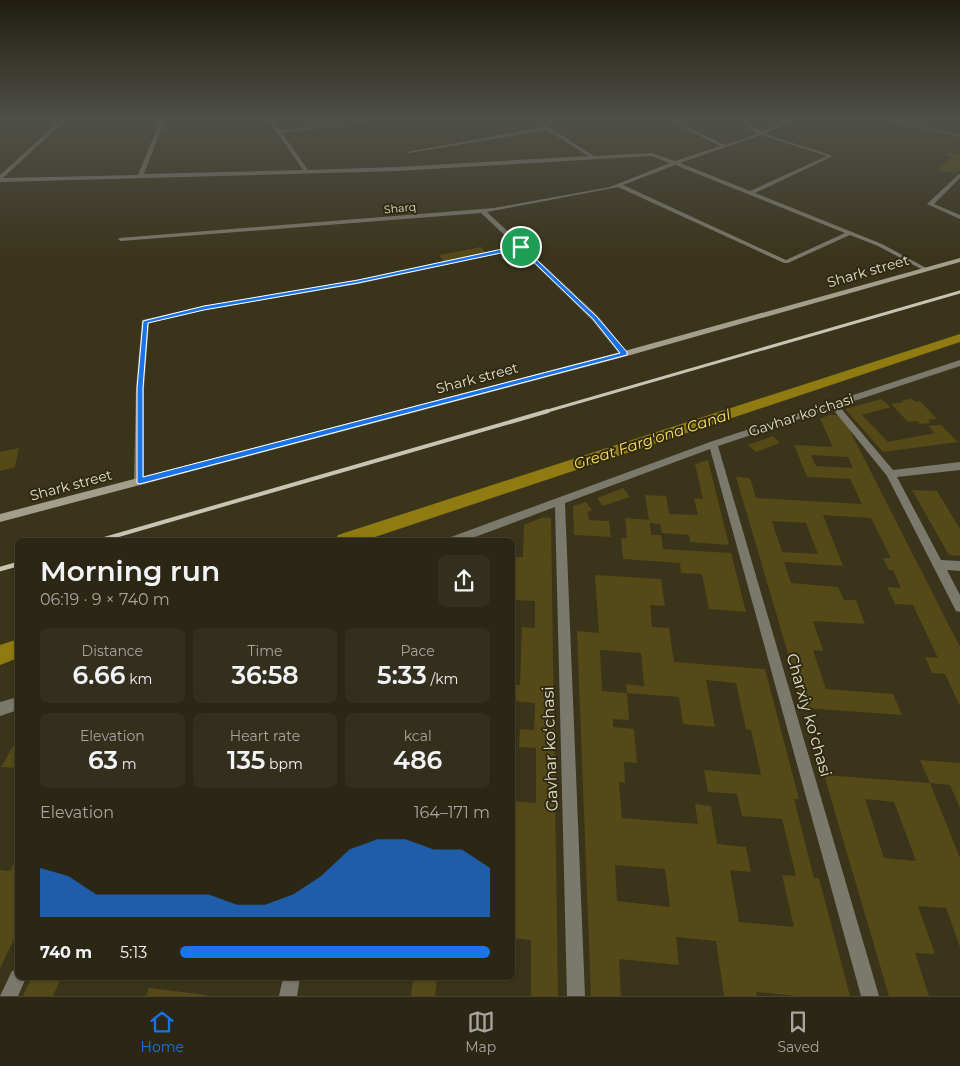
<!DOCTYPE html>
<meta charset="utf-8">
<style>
body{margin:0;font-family:Montserrat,sans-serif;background:#342f1d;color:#f1f3f6;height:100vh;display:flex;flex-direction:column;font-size:19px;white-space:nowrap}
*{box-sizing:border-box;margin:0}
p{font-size:16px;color:#a6a5a0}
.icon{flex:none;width:28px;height:28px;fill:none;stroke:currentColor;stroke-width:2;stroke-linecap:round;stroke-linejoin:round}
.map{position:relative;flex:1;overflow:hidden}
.sheet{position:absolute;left:15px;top:538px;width:500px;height:442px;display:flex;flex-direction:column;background:#2c2714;border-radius:8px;box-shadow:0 1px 4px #0004,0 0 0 1px #484434}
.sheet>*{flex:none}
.pin{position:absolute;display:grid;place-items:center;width:42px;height:42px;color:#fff;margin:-21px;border:2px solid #fff;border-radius:50%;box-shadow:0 1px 5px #0007}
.round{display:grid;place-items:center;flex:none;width:52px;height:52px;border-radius:8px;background:#342f1d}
.headline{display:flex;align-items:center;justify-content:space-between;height:85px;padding:0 25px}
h1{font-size:28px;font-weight:600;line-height:38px}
.stats{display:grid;grid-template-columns:repeat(3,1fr);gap:8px;height:85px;padding:5px 25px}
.stats div{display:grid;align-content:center;border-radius:8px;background:#342f1d;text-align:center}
.stats b{font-size:25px;font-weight:600}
.stats small{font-size:14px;font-weight:400}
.stats p{font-size:14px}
.chart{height:140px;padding:10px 25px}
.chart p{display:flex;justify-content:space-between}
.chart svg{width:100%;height:90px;margin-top:5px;fill:#1a73e8;opacity:.7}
ul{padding:0 25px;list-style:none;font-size:16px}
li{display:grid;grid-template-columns:80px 60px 1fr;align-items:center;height:38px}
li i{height:12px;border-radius:6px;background:#1a73e8}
.tabs{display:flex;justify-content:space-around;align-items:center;height:70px;border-top:1px solid #484434;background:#2c2714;font-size:14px;color:#a6a5a0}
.tabs a{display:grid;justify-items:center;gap:2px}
.tabs .current{color:#1a73e8}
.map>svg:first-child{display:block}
</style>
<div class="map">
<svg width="960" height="996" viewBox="0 0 960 996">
<rect width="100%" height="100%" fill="#3a341b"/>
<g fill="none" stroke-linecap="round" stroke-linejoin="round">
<!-- canal -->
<g fill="#8f7b11" fill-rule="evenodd">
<polygon points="960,334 960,342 366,540 335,540 338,535 344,533"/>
<polygon points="18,639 18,658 0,665 0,645"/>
</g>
</g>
<!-- building -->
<g fill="#544917" fill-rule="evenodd">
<polygon points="949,152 960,155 960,170 955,174 937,170 951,157 945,156"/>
<polygon points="481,247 487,254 444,262 439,255"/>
<polygon points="881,399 891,407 862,415 888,442 935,433 928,426 941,425 958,442 883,452 845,409"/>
<polygon points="912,399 915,402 920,401 937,419 928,420 931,423 920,424 917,421 908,422 891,404 904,402 902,400"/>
<path d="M 829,415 L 842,415 L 960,647 L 960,706 L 945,674 L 932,673 L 925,657 L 938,658 L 913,605 L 895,604 L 887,587 L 901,588 L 893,570 L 889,570 L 883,558 L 891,558 L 871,518 L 823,515 L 843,566 L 784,562 L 791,583 L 838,587 L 844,600 L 856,600 L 865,624 L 813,621 L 823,651 L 813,650 L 826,689 L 893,694 L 902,715 L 804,708 L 736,477 L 750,478 L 756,498 L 862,504 L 850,479 L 807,477 L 794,445 L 833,447 L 820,419 ZM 811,455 L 848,457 L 853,468 L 816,466 ZM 772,521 L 806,523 L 818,554 L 782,552 Z"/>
<polygon points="773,436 780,443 756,452 748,445"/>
<polygon points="19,448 15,467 0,471 0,452"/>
<polygon points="708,460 729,545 690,542 689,535 662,533 660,524 650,523 651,535 661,535 663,549 731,553 746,612 709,609 702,574 681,573 680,563 623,559 621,538 627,538 625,518 649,520 645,495 666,496 669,514 698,515 694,498 703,499 695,464"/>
<polygon points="623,488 630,497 603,506 597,498"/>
<polygon points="912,490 937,491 960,529 960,556 949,555"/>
<polygon points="586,502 592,510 588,512 589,520 609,521 611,537 574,535 573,506"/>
<polygon points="543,517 551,518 558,996 531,996 531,940 512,938 512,801 536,803 536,748 519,747 520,729 534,730 535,703 512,701 512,684 520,685 522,627 535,628 535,601 512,600 512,557 523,557 524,525"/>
<path d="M 595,575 L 661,579 L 665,606 L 650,605 L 652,627 L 669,628 L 674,662 L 765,669 L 799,799 L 794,799 L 814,878 L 819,878 L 850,996 L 796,996 L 756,992 L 757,996 L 724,996 L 716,941 L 676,937 L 679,965 L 619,959 L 621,996 L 591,996 L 577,631 L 599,633 ZM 600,650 L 641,653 L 644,686 L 626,684 L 627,693 L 679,697 L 683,724 L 715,727 L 706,680 L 736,683 L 746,729 L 751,730 L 761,775 L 704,770 L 708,792 L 737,794 L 742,816 L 782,819 L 796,876 L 782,875 L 794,927 L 739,922 L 730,870 L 751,872 L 746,847 L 717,844 L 711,806 L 695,804 L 698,824 L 622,818 L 619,782 L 625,783 L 624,762 L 637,763 L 634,729 L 613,727 L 613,719 L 629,720 L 627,693 L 602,691 ZM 615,865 L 665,869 L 670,907 L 617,901 Z"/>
<polygon points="18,738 18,768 1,767"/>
<path d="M 920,760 L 960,763 L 960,808 L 950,785 L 930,783 L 960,858 L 960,947 L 946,908 L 918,906 L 935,954 L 915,953 L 929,996 L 889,996 L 824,775 L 930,783 ZM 865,799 L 894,802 L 916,861 L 884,858 Z"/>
<polygon points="18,856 18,931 0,968 0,870 10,871"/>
<polygon points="31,978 61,978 53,996 23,996"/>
<polygon points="413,978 437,978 435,996 411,996"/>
<polygon points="149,988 207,995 207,996 146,996"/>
</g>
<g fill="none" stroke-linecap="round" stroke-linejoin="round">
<!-- street -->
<g fill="#7b786c" fill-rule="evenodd">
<path d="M 62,119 L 66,119 L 3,178 L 138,175 L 161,119 L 165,119 L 144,174 L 303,170 L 268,119 L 272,119 L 280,131 L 373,119 L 371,120 L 282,133 L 308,170 L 397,167 L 588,156 L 547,130 L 409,153 L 407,152 L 544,127 L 532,119 L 536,119 L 594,156 L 652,153 L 675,161 L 720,146 L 666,119 L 670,119 L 725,145 L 757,134 L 739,119 L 743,119 L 761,132 L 789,119 L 794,119 L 765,134 L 833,156 L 755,193 L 882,244 L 928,269 L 923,270 L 878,246 L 850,235 L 788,263 L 784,263 L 618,187 L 487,212 L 598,316 L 627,352 L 627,356 L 621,356 L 592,320 L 519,249 L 358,284 L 204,310 L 149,323 L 144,388 L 144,481 L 139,485 L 134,481 L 136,388 L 142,320 L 204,306 L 358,280 L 516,246 L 481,213 L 121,241 L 118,239 L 119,238 L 494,208 L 610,187 L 670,163 L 651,156 L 397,171 L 0,182 L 0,175 ZM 761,135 L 827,156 L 750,191 L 680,163 ZM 675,165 L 845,233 L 786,260 L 623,185 Z"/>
<polygon points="883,119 889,119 960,135 960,137"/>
<polygon points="960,173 960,178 934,204 960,215 960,219 927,204"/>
<polygon points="960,360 960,366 839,406 893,470 960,462 960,470 897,477 941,560 960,561 960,571 947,570 960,595 960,612 956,611 887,476 832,408 718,446 879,996 861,996 710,449 565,503 585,996 567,996 555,507 467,540 450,540 451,537 710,442"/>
<polygon points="18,697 18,710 0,716 0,702"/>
<polygon points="18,969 18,978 26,978 18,996 0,996 12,971"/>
<polygon points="283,978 300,978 297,996 279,996"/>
</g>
<!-- secondary -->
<polygon fill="#a29e8b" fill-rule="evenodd" points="960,258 960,262 627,356 0,522 0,514 621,352"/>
<!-- rail-far2 -->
<polyline stroke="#c8c4b4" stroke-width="3" points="544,412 960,292"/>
<!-- rail-far1 -->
<polyline stroke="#c8c4b4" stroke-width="4" points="101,540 548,411"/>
<!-- rail -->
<polyline stroke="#c8c4b4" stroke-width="4.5" points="0,569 18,564"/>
</g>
<!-- sky -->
<linearGradient id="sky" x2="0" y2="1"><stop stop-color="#201d0f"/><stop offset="0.46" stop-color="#4f504a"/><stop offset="1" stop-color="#4f504a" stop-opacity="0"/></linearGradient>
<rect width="960" height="258" fill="url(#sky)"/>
<!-- route -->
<path fill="#1a73e8" stroke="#fff" fill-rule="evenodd" d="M 521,245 L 597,317 L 627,352 L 627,355 L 140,484 L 137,483 L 137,388 L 143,321 L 204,306 L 358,280 ZM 520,249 L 593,319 L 620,353 L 143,477 L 143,388 L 148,323 L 204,310 L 358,283 Z"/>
<g text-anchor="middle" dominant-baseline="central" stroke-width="4" stroke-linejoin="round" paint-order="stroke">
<!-- far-street labels -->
<g font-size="11" fill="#e2dfd0" stroke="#302a11">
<text transform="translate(400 208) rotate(-5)">Sharq</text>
</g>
<!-- street labels -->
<g font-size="14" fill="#e2dfd0" stroke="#302a11">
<text transform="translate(868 271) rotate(-16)">Shark street</text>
<text transform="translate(477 378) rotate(-15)">Shark street</text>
<text transform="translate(801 415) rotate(-18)">Gavhar koʻchasi</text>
<text transform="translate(71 485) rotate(-15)">Shark street</text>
</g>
<!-- water labels -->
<g font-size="15" font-style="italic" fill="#fbe063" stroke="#302a11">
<text transform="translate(652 439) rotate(-18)">Great Farg'ona Canal</text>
</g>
<!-- near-street labels -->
<g font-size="16" fill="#e2dfd0" stroke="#302a11">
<text transform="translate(809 715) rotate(74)">Charxiy koʻchasi</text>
<text transform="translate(550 749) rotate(-92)">Gavhar koʻchasi</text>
</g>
</g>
</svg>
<div class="pin" style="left:521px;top:247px;background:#1e9e55"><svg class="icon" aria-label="arrive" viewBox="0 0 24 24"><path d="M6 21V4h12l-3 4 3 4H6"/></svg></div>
<section class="sheet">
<div class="headline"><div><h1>Morning run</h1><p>06:19 · 9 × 740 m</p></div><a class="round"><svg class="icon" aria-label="share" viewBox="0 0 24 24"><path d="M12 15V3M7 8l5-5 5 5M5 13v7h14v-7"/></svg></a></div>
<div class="stats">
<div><p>Distance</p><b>6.66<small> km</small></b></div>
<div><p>Time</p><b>36:58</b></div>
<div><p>Pace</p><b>5:33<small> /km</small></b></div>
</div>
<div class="stats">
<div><p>Elevation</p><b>63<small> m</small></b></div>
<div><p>Heart rate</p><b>135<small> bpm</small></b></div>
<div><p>kcal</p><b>486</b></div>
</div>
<div class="chart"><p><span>Elevation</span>164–171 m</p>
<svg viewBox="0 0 160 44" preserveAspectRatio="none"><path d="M0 44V20L10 24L20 33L30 33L40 33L50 33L60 33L70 38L80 38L90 33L100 24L110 11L120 6L130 6L140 11L150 11L160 20V44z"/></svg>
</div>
<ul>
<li><b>740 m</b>5:13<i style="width:100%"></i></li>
</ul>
</section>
</div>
<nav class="tabs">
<a class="current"><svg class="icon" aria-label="home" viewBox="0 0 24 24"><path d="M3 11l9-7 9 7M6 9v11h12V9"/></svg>Home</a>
<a><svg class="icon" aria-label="map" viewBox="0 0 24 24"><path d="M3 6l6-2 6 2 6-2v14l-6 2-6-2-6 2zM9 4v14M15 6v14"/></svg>Map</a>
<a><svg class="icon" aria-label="saved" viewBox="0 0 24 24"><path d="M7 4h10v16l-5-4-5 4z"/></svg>Saved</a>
</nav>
